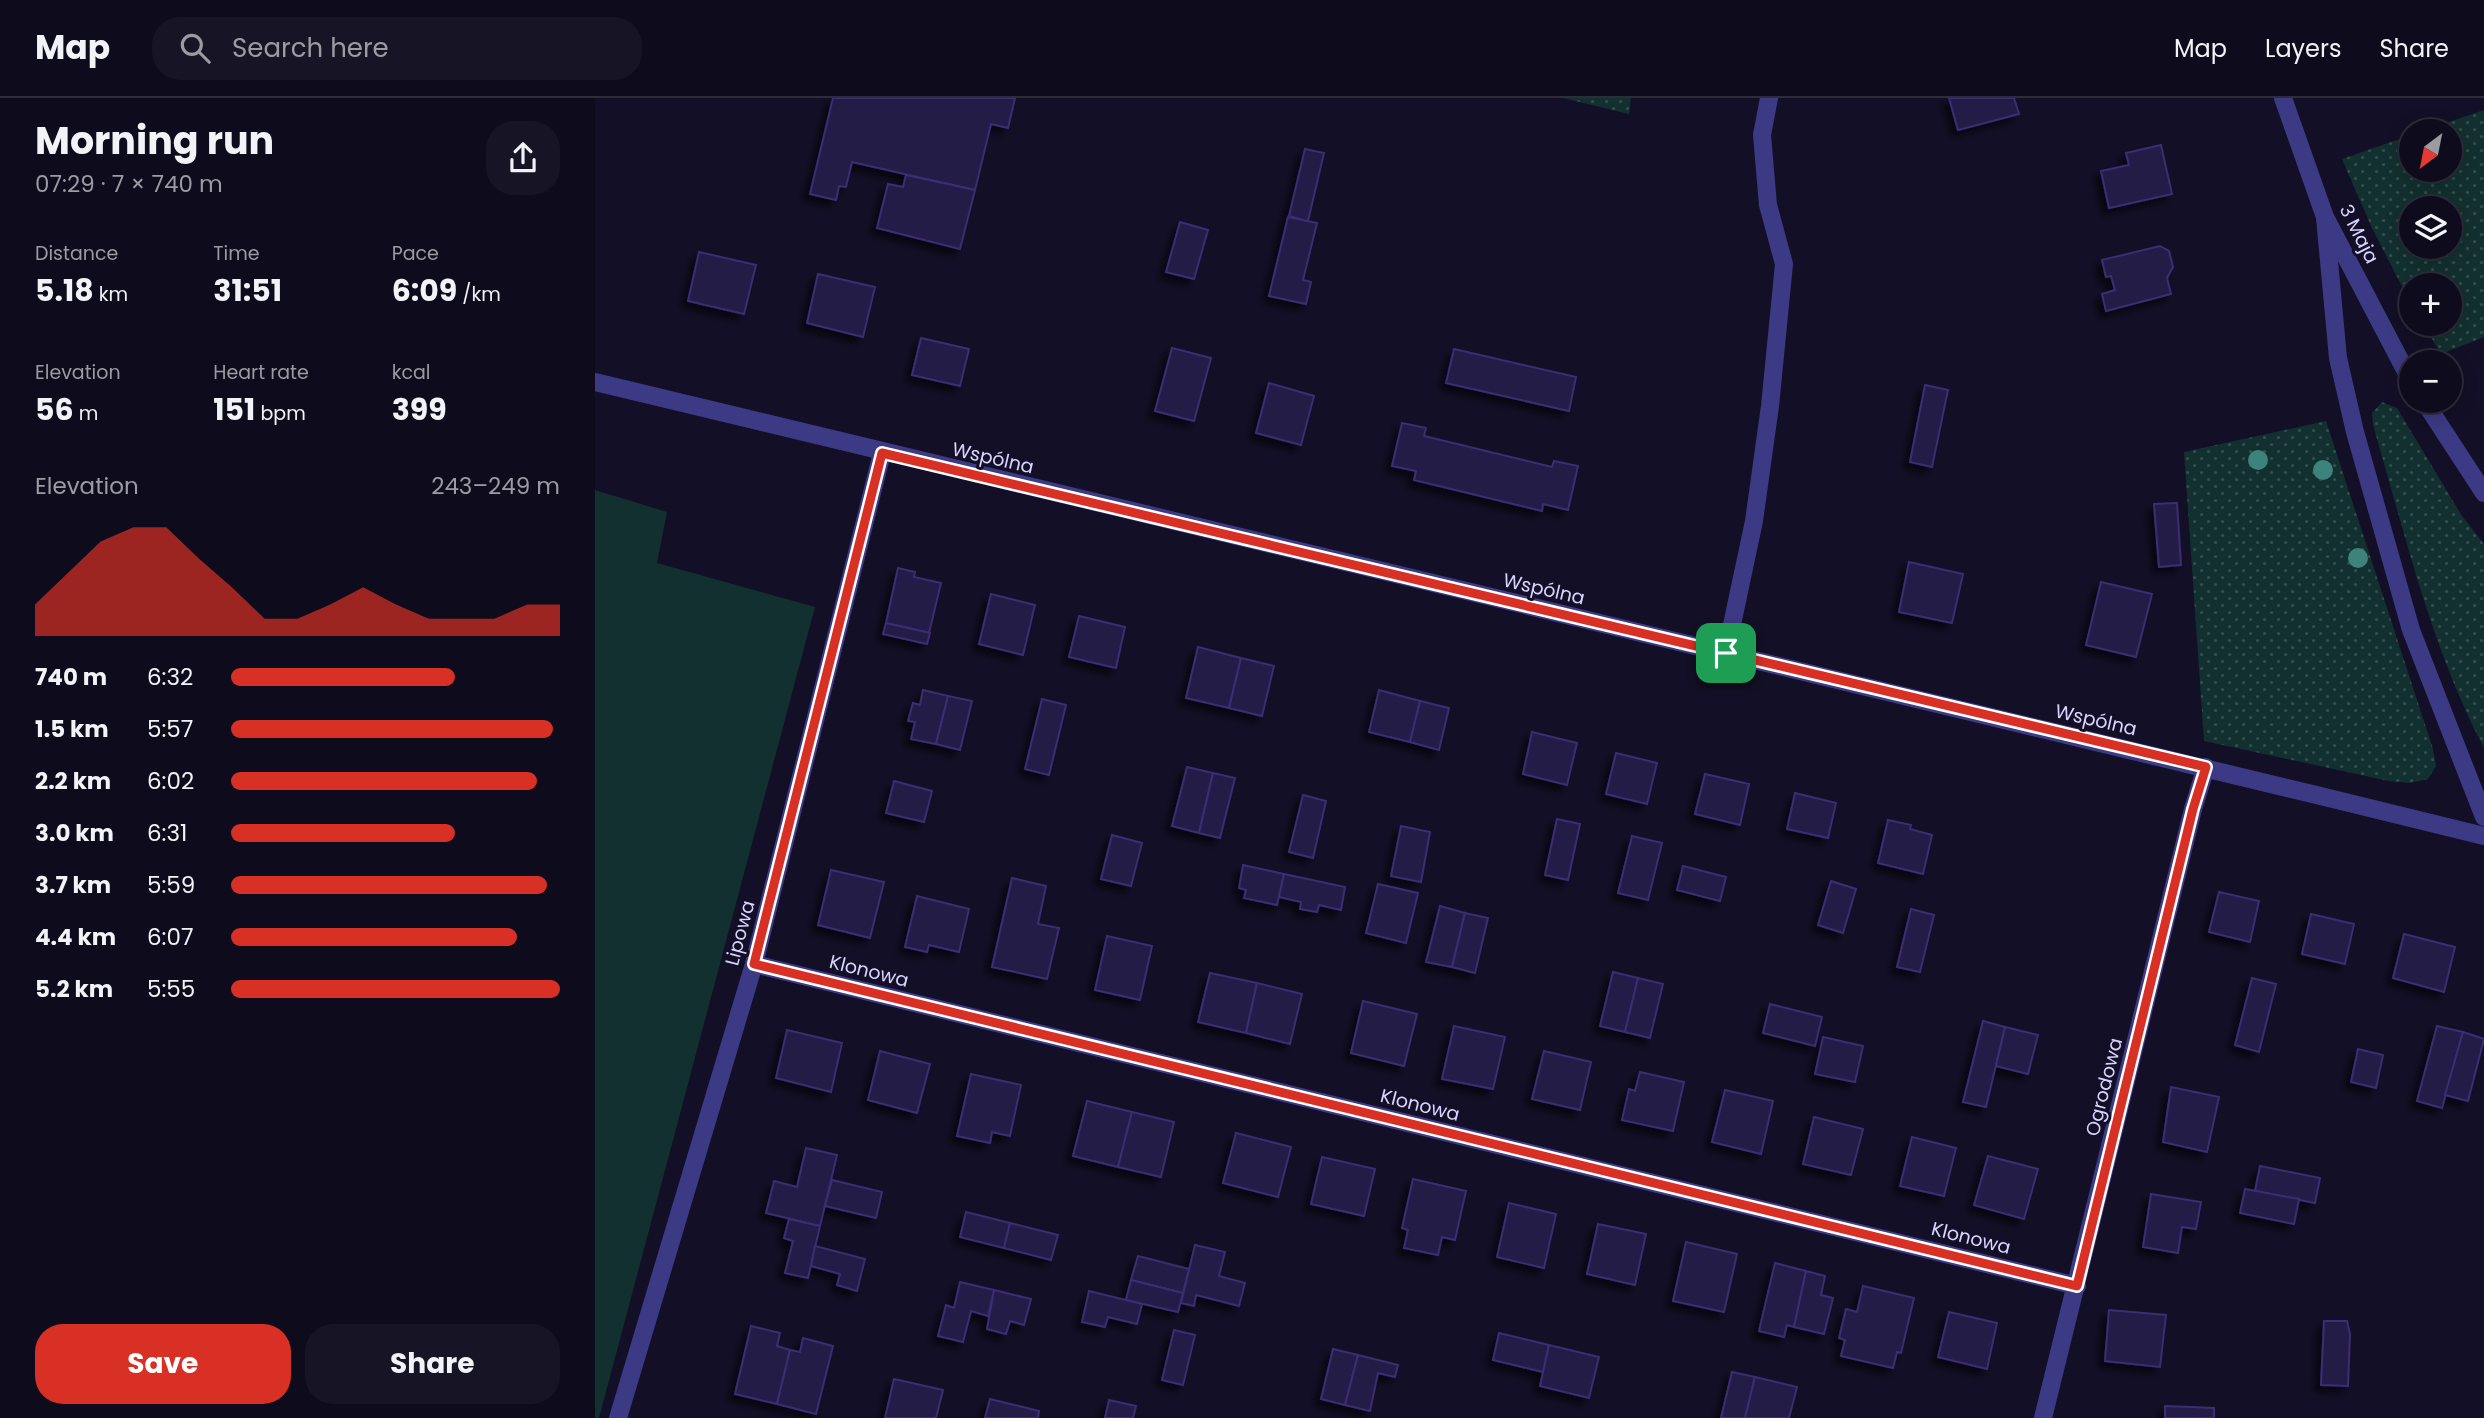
<!DOCTYPE html>
<meta charset="utf-8">
<style>
body{margin:0;font-family:Poppins,sans-serif;background:#171425;color:#f1f3f6;height:100vh;display:flex;flex-direction:column;font-size:26px;white-space:nowrap}
*{box-sizing:border-box;margin:0}
p{font-size:23px;color:#9b9ba3}
.icon{flex:none;width:38px;height:38px;fill:none;stroke:currentColor;stroke-width:2;stroke-linecap:round;stroke-linejoin:round}
.map{position:relative;flex:1;overflow:hidden}
.panel{display:flex;flex-direction:column;background:#0e0b1c;width:595px}
.panel>*{flex:none}
.needle{width:46px;rotate:212deg}
.controls{position:absolute;left:1804px;top:21px;display:grid;gap:14px}
.controls a{display:grid;place-items:center;width:63px;height:63px;border-radius:50%;background:#0e0b1c;box-shadow:0 4px 18px #0003,0 0 0 2px #2e2b3b;font-size:35px}
.pin{position:absolute;display:grid;place-items:center;width:60px;height:60px;color:#fff;margin:-30px;border-radius:14px;box-shadow:0 4px 10px #0006}
.round{display:grid;place-items:center;flex:none;width:74px;height:74px;border-radius:28px;background:#171425}
.headline{display:flex;align-items:center;justify-content:space-between;height:119px;padding:0 35px}
h1{font-size:38px;font-weight:700;line-height:52px}
.figures{display:grid;grid-template-columns:repeat(3,1fr);gap:10px;height:119px;padding:7px 35px}
.figures div{display:grid;align-content:center}
.figures b{font-size:30px;font-weight:700}
.figures small{font-size:19px;font-weight:400}
.figures p{font-size:19px}
.chart{height:196px;padding:14px 35px}
.chart p{display:flex;justify-content:space-between}
.chart svg{width:100%;height:126px;margin-top:7px;fill:#d93025;opacity:.7}
.primary-button{display:flex;gap:14px;margin-top:auto;padding:14px 35px}
.primary-button a{flex:1;height:80px;border-radius:28px;background:#d93025;color:#fff;font-size:28px;font-weight:700;line-height:80px;text-align:center}
.primary-button a+a{background:#171425;color:#f1f3f6}
ul{padding:0 35px;list-style:none;font-size:23px}
li{display:grid;grid-template-columns:112px 84px 1fr;align-items:center;height:52px}
li i{height:18px;border-radius:9px;background:#d93025}
header{display:flex;align-items:center;gap:42px;box-sizing:border-box;height:98px;padding:0 35px;background:#0e0b1c;border-bottom:2px solid #2e2b3b}
header strong{font-size:33px}
nav{display:flex;gap:38px;margin-inline-start:auto;font-size:24px}
.search{width:490px;height:63px;background:#171425;display:flex;align-items:center;gap:18px;box-sizing:border-box;padding:0 24px;border-radius:28px;color:#9b9ba3;font-size:26px}
main{display:flex;flex:1;min-height:0}
.map>svg:first-child{display:block}
</style>
<header>
<strong>Map</strong>
<div class="search"><svg class="icon" aria-label="search" viewBox="0 0 24 24"><circle cx="10" cy="10" r="6"/><path d="M15 15l6 6"/></svg>Search here</div>
<nav><a>Map</a><a>Layers</a><a>Share</a></nav>
</header>
<main>
<section class="panel">
<div class="headline"><div><h1>Morning run</h1><p>07:29 · 7 × 740 m</p></div><a class="round"><svg class="icon" aria-label="share" viewBox="0 0 24 24"><path d="M12 15V3M7 8l5-5 5 5M5 13v7h14v-7"/></svg></a></div>
<div class="figures">
<div><p>Distance</p><b>5.18<small> km</small></b></div>
<div><p>Time</p><b>31:51</b></div>
<div><p>Pace</p><b>6:09<small> /km</small></b></div>
</div>
<div class="figures">
<div><p>Elevation</p><b>56<small> m</small></b></div>
<div><p>Heart rate</p><b>151<small> bpm</small></b></div>
<div><p>kcal</p><b>399</b></div>
</div>
<div class="chart"><p><span>Elevation</span>243–249 m</p>
<svg viewBox="0 0 160 44" preserveAspectRatio="none"><path d="M0 44V33L10 22L20 11L30 6L40 6L50 17L60 27L70 38L80 38L90 33L100 27L110 33L120 38L130 38L140 38L150 33L160 33V44z"/></svg>
</div>
<ul>
<li><b>740 m</b>6:32<i style="width:68%"></i></li>
<li><b>1.5 km</b>5:57<i style="width:98%"></i></li>
<li><b>2.2 km</b>6:02<i style="width:93%"></i></li>
<li><b>3.0 km</b>6:31<i style="width:68%"></i></li>
<li><b>3.7 km</b>5:59<i style="width:96%"></i></li>
<li><b>4.4 km</b>6:07<i style="width:87%"></i></li>
<li><b>5.2 km</b>5:55<i style="width:100%"></i></li>
</ul>
<div class="primary-button"><a>Save</a><a>Share</a></div>
</section>
<div class="map">
<svg width="1889" height="1320" viewBox="0 0 1889 1320">
<defs>
<pattern id="grass-dots" width="8" height="8" patternUnits="userSpaceOnUse" patternTransform="scale(1.75)"><rect width="8" height="8" fill="#12302f"/><path d="M2 2h.1M6 6h.1" fill="none" stroke="#344d4e" stroke-width="1.8" stroke-linecap="round"/></pattern>
<filter id="shadow"><feDropShadow dx="-6" dy="6" stdDeviation="3.5" flood-color="#0009"/></filter>
</defs>
<rect width="100%" height="100%" fill="#130f26"/>
<!-- grass -->
<g fill="url(#grass-dots)" fill-rule="evenodd">
<polygon points="968,0 1036,0 1034,16"/>
<path d="M 1889,12 L 1889,239 L 1846,256 L 1828,226 L 1855,226 L 1855,187 L 1816,187 L 1816,206 L 1777,130 L 1747,61 L 1816,37 L 1816,72 L 1855,72 L 1855,33 L 1827,33 ZM 1855,110 L 1855,149 L 1816,149 L 1816,110 Z"/>
<path d="M 1787,304 L 1802,310 L 1867,418 L 1889,446 L 1889,650 C 1836,549 1810,436 1778,327 L 1777,315 Z"/>
<polygon points="1731,323 1838,651 1841,668 1833,681 1815,685 1794,683 1609,643 1589,354"/>
</g>
<!-- garden -->
<polygon fill="#12302f" points="0,392 72,414 62,465 220,509 4,1320 0,1320"/>
<!-- building -->
<g fill="#241b47" stroke="#3b2d73" stroke-width="2" filter="url(#shadow)">
<polygon points="238,0 420,0 413,30 396,26 380,92 257,64 251,89 244,88 241,102 215,96"/>
<polygon points="1354,0 1419,0 1424,16 1363,32"/>
<polygon points="1566,47 1577,96 1514,110 1506,73 1534,67 1531,55"/>
<polygon points="710,51 729,55 713,123 694,118"/>
<polygon points="311,77 380,92 365,151 282,130 293,86 308,89"/>
<polygon points="693,119 722,125 708,182 716,184 711,206 674,198"/>
<polygon points="585,124 613,132 599,181 571,174"/>
<polygon points="1565,148 1574,153 1578,169 1572,180 1576,196 1511,213 1507,196 1520,192 1516,178 1511,179 1507,162"/>
<polygon points="104,154 161,167 149,216 93,203"/>
<polygon points="223,176 280,189 268,239 212,225"/>
<polygon points="326,240 374,251 365,288 317,277"/>
<polygon points="577,250 616,260 599,323 560,313"/>
<polygon points="859,251 981,279 974,313 851,285"/>
<polygon points="674,285 719,298 706,347 661,335"/>
<polygon points="1330,287 1353,292 1337,369 1315,364"/>
<polygon points="807,325 831,330 829,338 957,369 959,363 983,368 973,412 948,406 947,413 819,382 821,373 797,368"/>
<polygon points="1582,405 1586,467 1564,469 1559,406"/>
<polygon points="1314,464 1368,476 1357,525 1304,514"/>
<polygon points="303,470 320,474 319,479 346,485 334,535 291,525"/>
<polygon points="1506,484 1557,496 1541,559 1491,547"/>
<polygon points="396,496 440,507 428,557 384,546"/>
<polygon points="484,518 530,529 521,570 474,559"/>
<polygon points="291,525 335,535 332,546 288,536"/>
<polygon points="603,549 646,560 634,610 591,600"/>
<polygon points="646,560 679,568 667,618 634,610"/>
<polygon points="328,592 353,598 341,646 316,641 320,624 313,623 318,605 325,607"/>
<polygon points="784,592 825,603 815,644 774,634"/>
<polygon points="353,598 377,603 365,652 341,646"/>
<polygon points="447,601 471,607 454,677 430,671"/>
<polygon points="825,603 854,610 844,652 815,644"/>
<polygon points="937,634 982,645 972,687 928,676"/>
<polygon points="1021,655 1062,665 1052,706 1011,696"/>
<polygon points="592,669 618,675 604,735 577,728"/>
<polygon points="618,675 640,680 625,740 604,735"/>
<polygon points="1110,676 1154,686 1145,727 1100,716"/>
<polygon points="299,683 337,693 329,724 291,715"/>
<polygon points="1200,695 1241,705 1233,740 1192,731"/>
<polygon points="708,697 731,703 718,760 694,754"/>
<polygon points="962,721 985,726 973,782 950,777"/>
<polygon points="1293,722 1316,727 1315,731 1337,737 1328,776 1283,765"/>
<polygon points="806,728 835,734 826,784 796,778"/>
<polygon points="517,737 547,745 536,788 506,781"/>
<polygon points="1037,738 1067,745 1053,802 1023,795"/>
<polygon points="648,767 689,776 682,807 649,800 651,792 644,790"/>
<polygon points="1088,768 1131,779 1125,803 1082,792"/>
<polygon points="236,772 289,784 275,840 223,827"/>
<polygon points="689,776 750,789 746,812 724,807 722,814 705,811 706,804 684,799"/>
<polygon points="417,780 451,788 443,826 464,830 452,881 397,869"/>
<polygon points="1236,783 1261,791 1248,835 1223,827"/>
<polygon points="783,786 823,795 811,845 771,835"/>
<polygon points="1624,794 1664,803 1655,844 1614,834"/>
<polygon points="322,798 374,811 364,854 334,847 332,854 310,849"/>
<polygon points="845,808 870,815 857,869 831,864"/>
<polygon points="1316,811 1339,817 1325,874 1302,869"/>
<polygon points="870,815 893,820 880,875 857,869"/>
<polygon points="1716,816 1759,826 1750,866 1707,856"/>
<polygon points="1809,836 1860,849 1849,894 1798,880"/>
<polygon points="512,838 557,848 545,902 500,892"/>
<polygon points="1018,874 1043,880 1030,934 1005,928"/>
<polygon points="615,875 662,885 651,935 603,924"/>
<polygon points="1043,880 1068,886 1055,940 1030,934"/>
<polygon points="1657,880 1681,886 1664,954 1640,947"/>
<polygon points="662,885 707,896 695,946 651,935"/>
<polygon points="768,903 822,916 809,968 756,955"/>
<polygon points="1175,906 1227,919 1220,948 1168,935"/>
<polygon points="1388,923 1410,929 1391,1009 1368,1004"/>
<polygon points="859,928 910,939 898,991 847,981"/>
<polygon points="1842,928 1868,934 1847,1010 1822,1003"/>
<polygon points="1410,929 1443,937 1433,976 1401,968"/>
<polygon points="192,932 247,945 236,994 181,980"/>
<polygon points="1868,934 1889,941 1873,1003 1850,997"/>
<polygon points="1228,939 1268,948 1260,984 1220,976"/>
<polygon points="1763,951 1788,957 1781,990 1756,984"/>
<polygon points="285,953 335,966 322,1015 273,1002"/>
<polygon points="949,953 996,964 985,1012 937,1001"/>
<polygon points="1045,974 1089,984 1078,1033 1027,1022 1034,991 1040,993"/>
<polygon points="376,976 426,987 415,1038 397,1034 395,1045 362,1038"/>
<polygon points="1576,989 1624,999 1612,1054 1568,1044"/>
<polygon points="1130,992 1178,1003 1166,1056 1117,1044"/>
<polygon points="492,1003 537,1014 523,1069 478,1058"/>
<polygon points="537,1014 579,1024 566,1079 523,1069"/>
<polygon points="1219,1019 1268,1031 1256,1077 1208,1066"/>
<polygon points="641,1035 696,1049 683,1099 628,1085"/>
<polygon points="1317,1039 1361,1050 1349,1098 1305,1088"/>
<polygon points="211,1050 242,1057 225,1128 171,1115 179,1083 202,1089"/>
<polygon points="1393,1058 1443,1071 1429,1121 1379,1107"/>
<polygon points="727,1059 780,1071 769,1118 716,1106"/>
<polygon points="1665,1068 1725,1080 1720,1105 1660,1093"/>
<polygon points="818,1081 871,1093 860,1142 847,1139 843,1157 809,1150 813,1132 807,1130"/>
<polygon points="237,1082 287,1094 281,1120 230,1108"/>
<polygon points="1650,1091 1704,1101 1699,1126 1645,1115"/>
<polygon points="1556,1096 1606,1104 1601,1131 1587,1129 1583,1155 1548,1149"/>
<polygon points="914,1105 961,1116 949,1170 902,1159"/>
<polygon points="371,1114 415,1125 409,1150 365,1139"/>
<polygon points="194,1121 225,1128 213,1180 190,1175 198,1143 189,1140"/>
<polygon points="415,1125 463,1137 456,1162 409,1150"/>
<polygon points="1003,1126 1051,1136 1040,1187 992,1176"/>
<polygon points="1091,1144 1142,1156 1129,1214 1078,1203"/>
<polygon points="600,1147 630,1154 624,1178 650,1185 644,1208 601,1197 599,1208 586,1205"/>
<polygon points="220,1148 270,1161 262,1193 242,1187 245,1176 216,1168"/>
<polygon points="543,1158 594,1171 588,1195 536,1182"/>
<polygon points="1180,1165 1211,1173 1199,1229 1192,1227 1189,1239 1164,1233"/>
<polygon points="1211,1173 1230,1178 1226,1197 1238,1200 1229,1236 1199,1229"/>
<polygon points="536,1182 588,1195 583,1214 531,1202"/>
<polygon points="365,1184 399,1192 393,1218 376,1213 368,1244 343,1238 351,1207 359,1210"/>
<polygon points="1268,1188 1319,1200 1306,1255 1302,1254 1298,1270 1246,1258 1250,1242 1244,1240 1251,1211 1262,1214"/>
<polygon points="399,1192 436,1201 429,1227 415,1223 411,1236 392,1231"/>
<polygon points="494,1193 547,1206 542,1226 513,1219 510,1229 487,1224"/>
<polygon points="1514,1212 1571,1217 1565,1269 1510,1263"/>
<polygon points="1354,1214 1402,1225 1392,1271 1343,1259"/>
<polygon points="1729,1223 1752,1223 1755,1236 1753,1288 1726,1287"/>
<polygon points="156,1228 185,1235 182,1248 195,1252 182,1306 140,1296"/>
<polygon points="579,1232 600,1237 588,1287 567,1282"/>
<polygon points="904,1235 954,1247 948,1274 898,1262"/>
<polygon points="208,1240 238,1248 221,1316 182,1306 195,1252 205,1254"/>
<polygon points="954,1247 1004,1259 994,1300 945,1288"/>
<polygon points="738,1251 763,1257 750,1307 726,1301"/>
<polygon points="763,1257 803,1267 800,1279 783,1275 775,1313 750,1307"/>
<polygon points="1137,1274 1160,1279 1150,1320 1126,1320"/>
<polygon points="1160,1279 1202,1289 1194,1320 1150,1320"/>
<polygon points="299,1281 348,1292 341,1320 290,1320"/>
<polygon points="395,1301 444,1313 443,1320 390,1320"/>
<polygon points="514,1302 541,1308 538,1320 510,1320"/>
<polygon points="1570,1308 1619,1310 1619,1320 1570,1320"/>
</g>
<g fill="none" stroke-linecap="round" stroke-linejoin="round">
<!-- service -->
<g stroke="#3d3a85" stroke-width="18">
<polyline points="1730,120 1743,260 1760,334 1816,532 1889,719"/>
<polyline points="1131,555 1159,423 1175,308 1189,166 1173,107 1167,37 1174,0"/>
</g>
<!-- minor -->
<g stroke="#3d3a85" stroke-width="18">
<path d="M 0,284 C 628,440 1260,583 1889,738"/>
<polyline points="159,866 1482,1188"/>
<polyline points="23,1320 159,866 287,355"/>
<polyline points="1448,1320 1598,711 1611,669"/>
</g>
<!-- tertiary -->
<g stroke="#3d3a85" stroke-width="18">
<polyline points="1688,0 1730,119 1816,283"/>
<polyline points="1829,303 1889,395"/>
</g>
</g>
<!-- trees -->
<g fill="#3d827b">
<circle cx="1663" cy="362" r="10"/>
<circle cx="1728" cy="372" r="10"/>
<circle cx="1763" cy="460" r="10"/>
</g>
<g fill="none" stroke-linecap="round" stroke-linejoin="round">
<defs>
<polygon id="route" points="287,355 1611,669 1598,711 1482,1188 159,866"/>
</defs>
<!-- route casing -->
<use href="#route" stroke="#fff" stroke-width="14"/>
<!-- route -->
<use href="#route" stroke="#d93025" stroke-width="9"/>
</g>
<g text-anchor="middle" dominant-baseline="central" stroke-width="6" stroke-linejoin="round" paint-order="stroke">
<!-- street labels -->
<g font-size="19" fill="#d9d4ff" stroke="#130f26">
<text transform="translate(1764 136) rotate(63)">3 Maja</text>
<text transform="translate(398 360) rotate(13)">Wspólna</text>
<text transform="translate(949 491) rotate(13)">Wspólna</text>
<text transform="translate(1501 622) rotate(13)">Wspólna</text>
<text transform="translate(145 835) rotate(-75)">Lipowa</text>
<text transform="translate(274 873) rotate(14)">Klonowa</text>
<text transform="translate(1509 989) rotate(-76)">Ogrodowa</text>
<text transform="translate(825 1007) rotate(14)">Klonowa</text>
<text transform="translate(1376 1140) rotate(14)">Klonowa</text>
</g>
</g>
</svg>
<div class="controls">
<a><svg class="needle" viewBox="-14 -14 28 28"><path d="M0-13l5 13h-10z" fill="#e53935"/><path d="M0 13l5-13h-10z" fill="#9b9ba3"/></svg></a>
<a><svg class="icon" aria-label="layers" viewBox="0 0 24 24"><path d="M12 4l9 5-9 5-9-5zM3 14l9 5 9-5"/></svg></a>
<a>+</a>
<a>−</a>
</div>
<div class="pin" style="left:1131px;top:555px;background:#1e9e55"><svg class="icon" aria-label="arrive" viewBox="0 0 24 24"><path d="M6 21V4h12l-3 4 3 4H6"/></svg></div>
</div>
</main>
